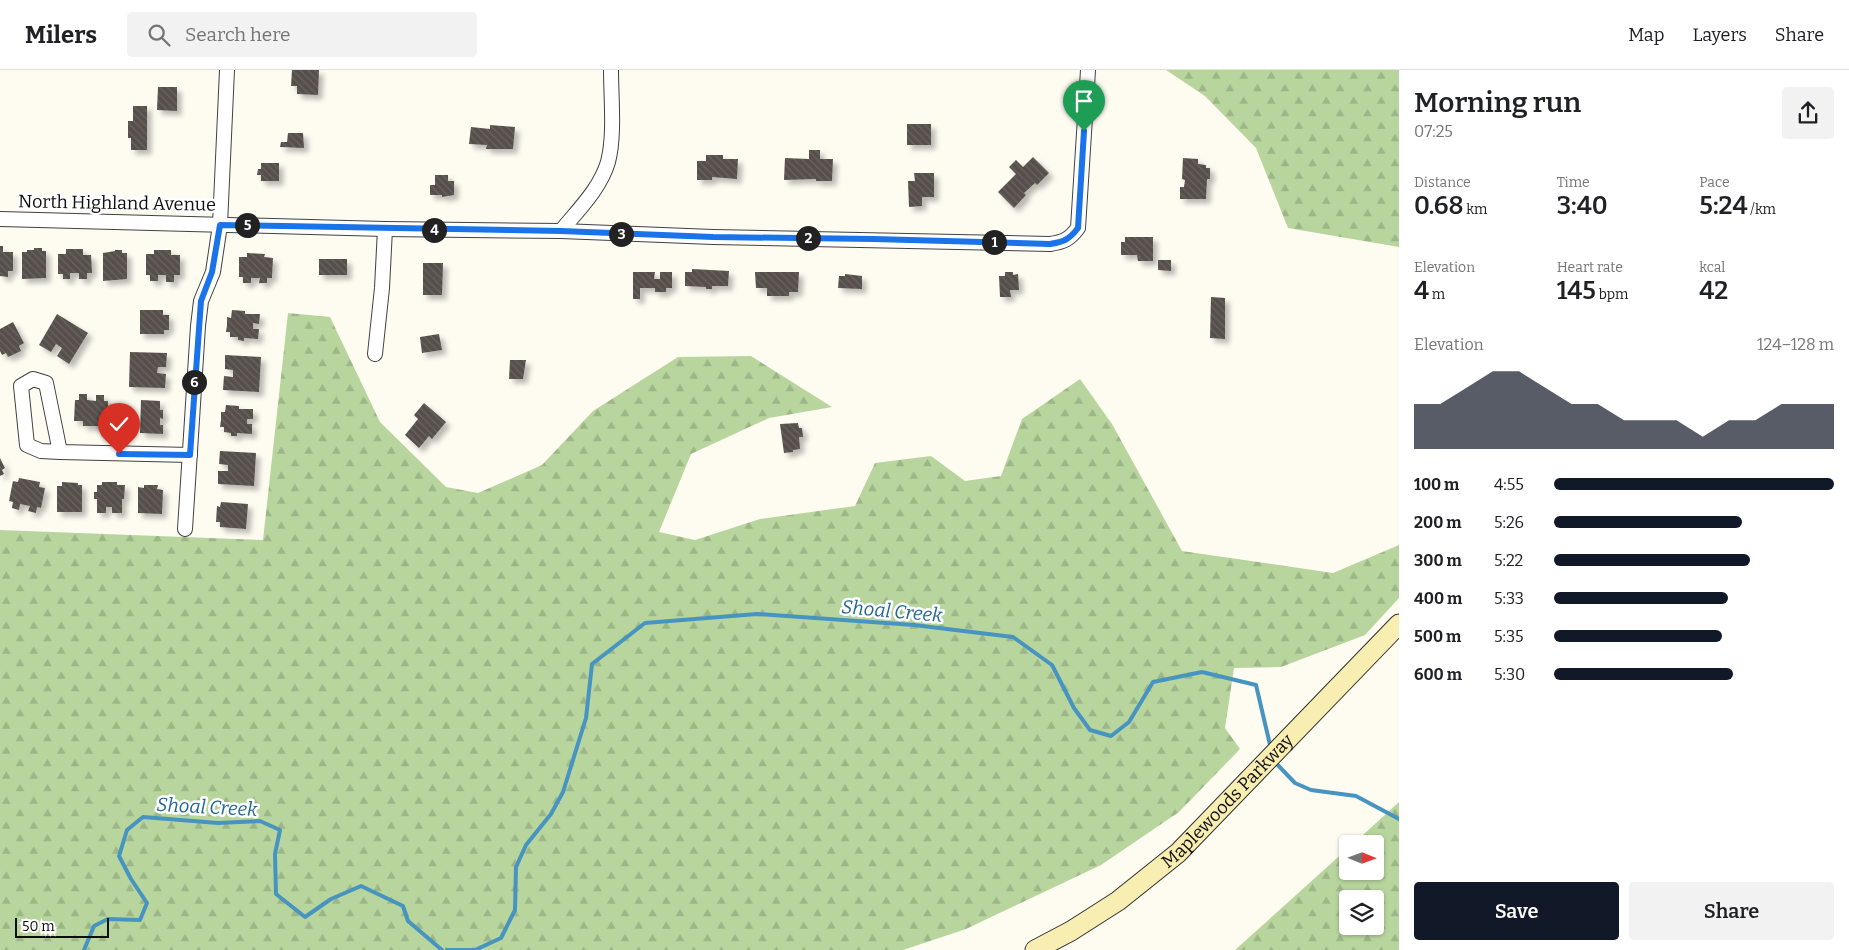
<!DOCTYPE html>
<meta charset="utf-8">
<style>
body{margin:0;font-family:Bitter,serif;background:#f2f2f2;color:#202124;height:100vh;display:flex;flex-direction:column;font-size:19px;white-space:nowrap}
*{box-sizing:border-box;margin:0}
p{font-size:16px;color:#757577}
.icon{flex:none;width:28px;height:28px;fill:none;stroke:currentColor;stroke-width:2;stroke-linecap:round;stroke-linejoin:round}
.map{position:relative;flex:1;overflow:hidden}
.panel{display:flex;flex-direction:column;background:#fff;width:450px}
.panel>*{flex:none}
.needle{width:32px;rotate:91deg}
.buttons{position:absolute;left:1339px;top:765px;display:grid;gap:10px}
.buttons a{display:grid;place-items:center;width:45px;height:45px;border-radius:5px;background:#fff;box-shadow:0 1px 4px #0004;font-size:25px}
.scale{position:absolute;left:15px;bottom:12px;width:94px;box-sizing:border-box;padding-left:5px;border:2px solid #0e0e0e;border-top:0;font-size:14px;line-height:18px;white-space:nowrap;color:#0e0e0e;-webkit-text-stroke:4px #fff;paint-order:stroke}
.pin{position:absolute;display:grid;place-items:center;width:42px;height:42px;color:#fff;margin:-51px -21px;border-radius:50% 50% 50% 0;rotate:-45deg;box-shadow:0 0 5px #0007}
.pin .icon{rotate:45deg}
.km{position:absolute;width:25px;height:25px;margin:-12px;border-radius:50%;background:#222;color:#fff;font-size:14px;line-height:25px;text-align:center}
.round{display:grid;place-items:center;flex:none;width:52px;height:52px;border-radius:5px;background:#f2f2f2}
.summary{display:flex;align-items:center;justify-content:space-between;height:85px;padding:0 15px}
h1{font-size:28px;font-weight:600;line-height:38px}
.stats{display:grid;grid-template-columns:repeat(3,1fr);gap:8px;height:85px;padding:5px 15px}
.stats div{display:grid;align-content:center}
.stats b{font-size:25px;font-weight:600}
.stats small{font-size:14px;font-weight:400}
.stats p{font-size:14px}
.chart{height:140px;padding:10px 15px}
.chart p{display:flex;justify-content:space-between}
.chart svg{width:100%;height:90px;margin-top:5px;fill:#111827;opacity:.7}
.action{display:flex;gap:10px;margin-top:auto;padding:10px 15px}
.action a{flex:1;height:58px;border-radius:5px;background:#111827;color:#fff;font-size:20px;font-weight:600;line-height:58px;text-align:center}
.action a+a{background:#f2f2f2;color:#202124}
ul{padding:0 15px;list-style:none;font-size:16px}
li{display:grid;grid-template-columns:80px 60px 1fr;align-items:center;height:38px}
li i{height:12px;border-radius:6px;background:#111827}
header{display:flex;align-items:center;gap:30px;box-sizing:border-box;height:70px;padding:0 25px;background:#fff;border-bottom:1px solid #e0e0e0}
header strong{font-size:24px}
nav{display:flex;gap:28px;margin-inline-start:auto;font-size:18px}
.search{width:350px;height:45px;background:#f2f2f2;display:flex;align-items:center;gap:12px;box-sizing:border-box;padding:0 18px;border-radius:5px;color:#757577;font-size:19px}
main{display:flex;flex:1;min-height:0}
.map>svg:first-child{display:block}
</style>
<header>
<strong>Milers</strong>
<div class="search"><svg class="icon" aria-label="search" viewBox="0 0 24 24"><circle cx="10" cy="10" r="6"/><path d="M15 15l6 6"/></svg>Search here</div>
<nav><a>Map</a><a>Layers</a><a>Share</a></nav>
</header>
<main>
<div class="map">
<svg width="1399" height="880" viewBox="0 0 1399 880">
<defs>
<pattern id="forest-firs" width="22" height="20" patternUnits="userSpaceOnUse" patternTransform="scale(1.25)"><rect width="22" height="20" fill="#b8d59e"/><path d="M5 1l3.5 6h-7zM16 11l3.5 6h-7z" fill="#9db687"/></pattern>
<pattern id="building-back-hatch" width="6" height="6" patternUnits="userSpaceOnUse" patternTransform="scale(1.25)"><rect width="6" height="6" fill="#564f4b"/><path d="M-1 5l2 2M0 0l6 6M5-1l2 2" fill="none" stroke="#696461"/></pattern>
<filter id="shadow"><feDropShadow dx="4.5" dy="4.5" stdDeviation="2.5" flood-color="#0004"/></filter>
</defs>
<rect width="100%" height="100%" fill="#fefbf1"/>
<!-- forest -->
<g fill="url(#forest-firs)" fill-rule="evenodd">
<polygon points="1166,0 1399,0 1399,177 1288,158 1256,78 1205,26"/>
<polygon points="288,243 330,247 380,352 446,417 478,423 542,395 593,341 678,287 751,286 832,337 769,348 691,384 659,462 695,470 760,449 855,436 875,393 931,386 965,411 1001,406 1022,349 1080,309 1112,354 1182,481 1333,503 1399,475 1399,528 1365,565 1281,597 1234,598 1225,658 1240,679 1179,742 1101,795 966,859 903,880 0,880 0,460 263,470"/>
<path d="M 1399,732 L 1399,880 L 1235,880 L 1347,779 L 1348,801 L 1375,801 L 1375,774 L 1353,774 ZM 1348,829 L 1375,829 L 1375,856 L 1348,856 Z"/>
</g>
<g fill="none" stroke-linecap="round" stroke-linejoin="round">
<!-- stream -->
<g stroke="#4794c1" stroke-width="4">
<polyline points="1274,691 1295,713 1311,720 1356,726 1399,749"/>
<polyline points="84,880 94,856 108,849 140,850 147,833 131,809 119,786 127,760 143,747 218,753 260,751 280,760 275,784 276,824 305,847 331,829 361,816 403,836 408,851 442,880"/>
<polyline points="447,880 475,880 501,868 515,840 516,797 526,775 551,744 563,722 586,648 592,594 645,553 757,544 914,555 1013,567 1052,595 1074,638 1090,660 1111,666 1129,652 1153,612 1202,602 1256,615 1271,679"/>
</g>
</g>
<!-- building -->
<g fill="url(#building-back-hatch)" filter="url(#shadow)">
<polygon points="292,0 319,0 318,25 297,24 297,16 291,16"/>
<polygon points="158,17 177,17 177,41 157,40"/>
<polygon points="133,36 147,36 147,80 131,80 131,68 128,68 128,51 133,51"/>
<rect x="907" y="54" width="24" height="21"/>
<polygon points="490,55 515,57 513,79 486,79 487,75 469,74 471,57 490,59"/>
<polygon points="288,63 303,63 304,78 280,77 281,72 287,72"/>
<polygon points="809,80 820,80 820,89 833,89 832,111 816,111 816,109 784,110 785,88 809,89"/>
<polygon points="706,85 723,85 723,89 738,89 737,109 712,107 712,110 697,110 697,91 706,91"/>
<polygon points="1033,87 1049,103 1037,115 1035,113 1024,123 1026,125 1014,138 998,122 1016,104 1009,97 1016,90 1023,97"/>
<polygon points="1183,88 1198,89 1198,94 1206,95 1206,98 1210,98 1210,109 1207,109 1206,129 1180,129 1180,117 1184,117 1185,110 1182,109"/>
<polygon points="261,93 279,93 279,111 261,111 261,105 257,105 258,99 261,99"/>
<polygon points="914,103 934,103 934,127 922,127 922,136 909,137 908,111 915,111"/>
<polygon points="435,105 448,105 448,111 454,111 454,125 442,127 442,125 430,125 430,115 435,115"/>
<polygon points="1125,167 1153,167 1153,191 1138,191 1137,185 1121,185 1121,172 1125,172"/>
<polygon points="0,176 3,176 3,182 13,182 13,201 8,201 8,207 0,206"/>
<polygon points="34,178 42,178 42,181 46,181 46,208 22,209 22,182 27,182 27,180 34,180"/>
<polygon points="66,179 83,179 83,185 91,185 92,203 87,203 87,209 79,209 79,203 70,203 70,209 63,209 63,204 58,204 58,184 66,184"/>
<polygon points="115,180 122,180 122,183 127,183 127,209 103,211 103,183 115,181"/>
<polygon points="154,180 171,180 171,185 180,185 180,205 174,205 174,212 166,212 166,205 158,205 158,211 150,211 150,205 146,205 146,184 154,184"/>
<polygon points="247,183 265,184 264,187 273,188 272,208 267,208 267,213 259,213 260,208 251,208 251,213 243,213 243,207 239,207 239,187 247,187"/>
<rect x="319" y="189" width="28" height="16"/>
<polygon points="1158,190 1171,190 1171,201 1158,200"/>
<polygon points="423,193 443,193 442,225 423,225"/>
<polygon points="692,199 729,201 728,216 712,216 712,219 706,219 706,217 685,216 685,202 692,202"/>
<polygon points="633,202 655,202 654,209 660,209 660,202 672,202 672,218 666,218 666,222 655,222 655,218 640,218 640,229 633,229"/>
<polygon points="755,202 799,202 798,222 789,222 789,226 767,226 767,218 756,218"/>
<polygon points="1005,202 1013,202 1013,205 1018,204 1019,220 1010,220 1011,227 1000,227 999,206 1005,206"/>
<polygon points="845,204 862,206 862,219 838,218 839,206 845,206"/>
<polygon points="1211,227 1225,228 1225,269 1210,268"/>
<polygon points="140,240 163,240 163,245 169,245 169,260 164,260 164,264 140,264"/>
<polygon points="232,240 245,241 245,244 260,244 259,254 253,253 253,259 259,259 258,269 244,268 244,271 238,270 238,267 230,267 230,262 226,262 227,255 227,247 231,248"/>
<polygon points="57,244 88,263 69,294 57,286 62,278 56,274 51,282 39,275"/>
<polygon points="13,252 24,273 19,276 21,281 8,287 6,283 2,285 0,281 0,259"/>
<polygon points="439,264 442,280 422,283 420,267"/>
<polygon points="130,282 167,283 166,297 158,297 157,303 166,304 165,318 129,317"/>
<polygon points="225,285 261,287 259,322 223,320 224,306 233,307 233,300 225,299"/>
<polygon points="510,290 526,290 523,309 509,309"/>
<polygon points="79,324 87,324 87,330 96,331 96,325 104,325 104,331 108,331 108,351 102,351 99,356 83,356 83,351 74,351 75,330 79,330"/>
<polygon points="141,330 160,331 160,340 163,340 163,349 160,348 160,355 163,355 163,364 140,363"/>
<polygon points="424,333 446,352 432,369 429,366 419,378 405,365 418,349 414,345"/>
<polygon points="226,335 239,336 239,339 253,339 253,349 247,349 247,354 252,354 252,364 237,363 237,366 231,366 231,363 224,362 224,357 220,357 221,350 221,342 225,342"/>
<polygon points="798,353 799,358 802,358 803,367 799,367 800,379 793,380 793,382 784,383 780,354"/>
<polygon points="220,381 256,383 254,416 218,414 218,401 228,401 228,395 219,394"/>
<polygon points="0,388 5,398 2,400 4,404 0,406"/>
<polygon points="19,408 40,412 39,417 45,418 41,438 37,437 36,443 28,441 30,436 20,434 19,440 12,438 13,432 9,431 13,411 18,412"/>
<polygon points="62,412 78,413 78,415 82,415 82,442 57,442 57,416 62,416"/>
<polygon points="102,412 117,412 117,415 125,415 124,429 122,429 122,443 112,443 112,437 106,437 106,443 97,443 97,429 94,429 94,422 97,422 97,415 102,415"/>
<polygon points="144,415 158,415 157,419 163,420 162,444 138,443 138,417 144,418"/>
<polygon points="221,432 248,434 246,459 220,457 220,452 216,452 217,436 220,437"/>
</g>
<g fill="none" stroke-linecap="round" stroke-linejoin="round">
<defs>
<g id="minor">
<path d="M 0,149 L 385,159 L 561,161 L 713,167 L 1050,174 C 1063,172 1069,170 1078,158 L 1088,0"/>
<path d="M 561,161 C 578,140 600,119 608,92 C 615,65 611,28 611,0"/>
<polyline points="375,284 382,218 385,159"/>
<polyline points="60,382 46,313 33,309 21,316 27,375 41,381 60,382 190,385"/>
<polyline points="185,459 198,256 201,231 213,202 220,155 227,0"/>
</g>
<g id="secondary">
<path id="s1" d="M 1035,880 L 1071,861 L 1118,831 L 1178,783 L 1399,554"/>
</g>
</defs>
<!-- minor casing -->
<use href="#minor" stroke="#414141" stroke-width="16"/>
<!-- secondary casing -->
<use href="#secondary" stroke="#303030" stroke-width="21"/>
<!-- minor -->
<use href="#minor" stroke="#fff" stroke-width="14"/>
<!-- secondary -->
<use href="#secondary" stroke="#f8eeb2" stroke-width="19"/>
</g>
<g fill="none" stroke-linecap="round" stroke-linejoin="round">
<defs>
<path id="route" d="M 119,384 L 190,385 L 201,231 L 212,202 L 220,155 L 561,161 L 713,167 L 874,169 L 1050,174 C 1063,172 1069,170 1078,158 L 1084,61"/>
</defs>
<!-- route casing -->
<use href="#route" stroke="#fff" stroke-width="10"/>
<!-- route -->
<use href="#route" stroke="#1a73e8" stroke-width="6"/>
</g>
<g text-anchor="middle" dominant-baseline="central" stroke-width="5" stroke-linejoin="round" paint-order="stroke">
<!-- street labels -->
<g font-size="18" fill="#0e0e0e" stroke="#fff">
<text transform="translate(117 133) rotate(1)">North Highland Avenue</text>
<text stroke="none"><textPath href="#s1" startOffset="245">Maplewoods Parkway</textPath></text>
</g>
<!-- water labels -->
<g font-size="19" font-style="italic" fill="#226695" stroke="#fff">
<text transform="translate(892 541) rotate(5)">Shoal Creek</text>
<text transform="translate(207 737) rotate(3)">Shoal Creek</text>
</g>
</g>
</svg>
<div class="buttons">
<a><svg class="needle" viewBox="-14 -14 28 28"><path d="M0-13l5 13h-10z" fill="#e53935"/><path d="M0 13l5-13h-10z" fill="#757577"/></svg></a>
<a><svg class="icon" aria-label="layers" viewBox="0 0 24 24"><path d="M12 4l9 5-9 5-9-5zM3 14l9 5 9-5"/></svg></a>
</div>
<div class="scale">50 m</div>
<div class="pin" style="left:1084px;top:61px;background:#1e9e55"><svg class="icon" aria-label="arrive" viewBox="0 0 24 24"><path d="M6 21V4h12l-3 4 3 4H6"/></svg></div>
<div class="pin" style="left:119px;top:384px;background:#d93025"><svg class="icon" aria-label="check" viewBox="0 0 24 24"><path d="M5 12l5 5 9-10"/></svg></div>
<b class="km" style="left:994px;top:172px">1</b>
<b class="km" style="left:808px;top:168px">2</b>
<b class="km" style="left:621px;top:164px">3</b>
<b class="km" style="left:434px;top:160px">4</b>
<b class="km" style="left:247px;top:155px">5</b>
<b class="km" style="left:194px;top:312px">6</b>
</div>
<section class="panel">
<div class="summary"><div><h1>Morning run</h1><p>07:25</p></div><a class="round"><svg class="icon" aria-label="share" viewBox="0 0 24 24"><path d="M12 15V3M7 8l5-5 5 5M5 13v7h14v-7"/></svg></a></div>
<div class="stats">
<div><p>Distance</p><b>0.68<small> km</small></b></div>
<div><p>Time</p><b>3:40</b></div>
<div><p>Pace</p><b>5:24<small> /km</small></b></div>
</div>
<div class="stats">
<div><p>Elevation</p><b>4<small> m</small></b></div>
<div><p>Heart rate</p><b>145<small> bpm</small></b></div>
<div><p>kcal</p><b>42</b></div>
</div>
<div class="chart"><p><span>Elevation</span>124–128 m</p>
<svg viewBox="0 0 160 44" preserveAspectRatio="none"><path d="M0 44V22L10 22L20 14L30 6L40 6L50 14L60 22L70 22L80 30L90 30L100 30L110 38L120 30L130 30L140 22L150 22L160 22V44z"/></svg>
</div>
<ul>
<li><b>100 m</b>4:55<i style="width:100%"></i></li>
<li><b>200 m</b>5:26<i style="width:67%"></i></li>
<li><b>300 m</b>5:22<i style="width:70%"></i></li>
<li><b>400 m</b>5:33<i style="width:62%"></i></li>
<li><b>500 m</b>5:35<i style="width:60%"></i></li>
<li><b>600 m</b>5:30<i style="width:64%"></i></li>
</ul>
<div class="action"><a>Save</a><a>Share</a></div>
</section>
</main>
